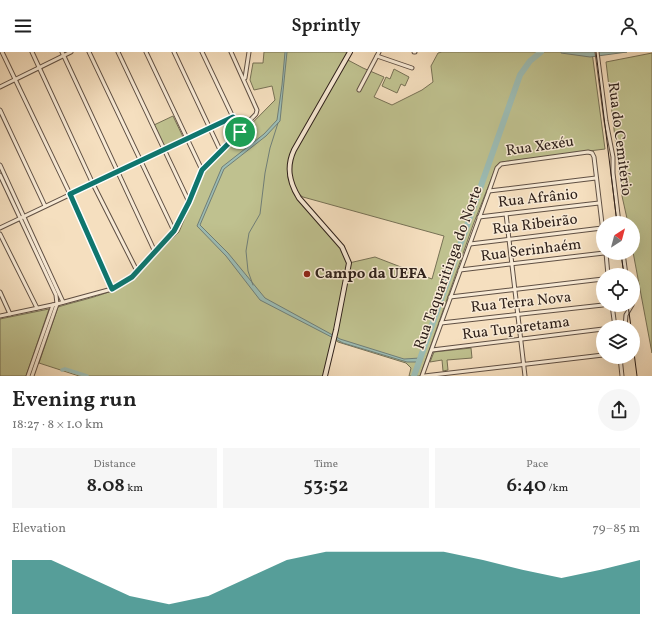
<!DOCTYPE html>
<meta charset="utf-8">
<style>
body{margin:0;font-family:Vollkorn,serif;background:#f6f6f6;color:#222;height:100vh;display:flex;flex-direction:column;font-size:15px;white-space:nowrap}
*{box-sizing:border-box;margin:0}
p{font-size:13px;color:#767676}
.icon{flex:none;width:22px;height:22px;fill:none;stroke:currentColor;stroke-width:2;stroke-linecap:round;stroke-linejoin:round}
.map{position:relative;height:324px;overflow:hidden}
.panel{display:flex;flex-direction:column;background:#fff;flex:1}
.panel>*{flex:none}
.needle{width:26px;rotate:36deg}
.buttons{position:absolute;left:596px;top:164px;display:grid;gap:8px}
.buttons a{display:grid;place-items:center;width:44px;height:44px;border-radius:50%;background:#fff;box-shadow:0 4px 16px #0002;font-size:20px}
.pin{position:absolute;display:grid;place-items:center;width:34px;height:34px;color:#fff;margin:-17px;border:2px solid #fff;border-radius:50%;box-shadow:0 1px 4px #0007}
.round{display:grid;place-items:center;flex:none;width:42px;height:42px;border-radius:21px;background:#f6f6f6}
.summary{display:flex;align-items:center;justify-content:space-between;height:68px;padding:0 12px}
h1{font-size:22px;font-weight:600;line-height:30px}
.metrics{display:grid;grid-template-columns:repeat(3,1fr);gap:6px;height:68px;padding:4px 12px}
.metrics div{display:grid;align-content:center;border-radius:0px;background:#f6f6f6;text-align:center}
.metrics b{font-size:20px;font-weight:600}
.metrics small{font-size:11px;font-weight:400}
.metrics p{font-size:11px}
.chart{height:112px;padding:8px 12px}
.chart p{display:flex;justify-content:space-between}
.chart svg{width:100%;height:72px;margin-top:4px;fill:#0f766e;opacity:.7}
header{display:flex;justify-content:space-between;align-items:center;height:52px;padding:0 12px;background:#fff;font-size:18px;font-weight:600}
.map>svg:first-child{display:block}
</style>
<header><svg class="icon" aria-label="menu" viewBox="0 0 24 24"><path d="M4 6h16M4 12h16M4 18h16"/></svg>Sprintly<svg class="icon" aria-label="person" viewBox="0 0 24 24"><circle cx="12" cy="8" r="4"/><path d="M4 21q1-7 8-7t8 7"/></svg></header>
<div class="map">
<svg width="652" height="324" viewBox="0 0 652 324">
<rect width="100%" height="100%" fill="#f5dfbf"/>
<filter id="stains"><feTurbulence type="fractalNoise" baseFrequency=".005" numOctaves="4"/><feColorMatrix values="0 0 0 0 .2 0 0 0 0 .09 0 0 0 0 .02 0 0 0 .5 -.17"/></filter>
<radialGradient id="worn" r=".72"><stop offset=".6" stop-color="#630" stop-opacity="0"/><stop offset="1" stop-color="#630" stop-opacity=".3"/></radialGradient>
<!-- green -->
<g fill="#bfc18f" stroke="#777155" fill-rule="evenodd">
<path d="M 264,0 L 349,0 L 346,7 L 363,16 L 384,25 L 374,45 L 392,53 L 422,38 L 433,30 L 431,14 L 438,1 L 442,0 L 592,0 L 605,97 L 502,110 L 496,115 L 473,173 L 420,324 L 416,324 L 467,178 L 461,190 L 414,324 L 409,324 L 411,316 L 406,311 L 338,290 L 334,287 L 325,324 L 79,324 L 39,311 L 58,255 C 83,247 124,241 140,219 L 179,180 L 204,120 L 275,48 L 272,34 L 254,38 L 250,28 L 253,11 L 263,11 ZM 295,139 L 303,145 L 444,184 L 432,227 L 375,205 L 349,211 L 342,195 Z"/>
<polygon points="652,1 652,301 633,200 633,171 628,171 622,144 606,10"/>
<polygon points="394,17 409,25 405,34 401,32 397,41 382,34 386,25 390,27"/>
<polygon points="173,64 184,87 164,96 154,73"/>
<polygon points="49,257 26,324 0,324 0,267"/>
<polygon points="471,296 472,306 447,308 448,318 443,319 442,308 430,310 434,300"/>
</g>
<!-- water -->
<g fill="#9cbcb4" stroke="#707e77">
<polygon points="285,0 287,0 280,69 266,84 224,117 200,173 228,201 265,246 340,287 404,307 420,306 418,310 407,310 343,291 260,248 226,204 197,174 222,115 264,82 277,68 282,33"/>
<polygon points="561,0 627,0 590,5 561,1"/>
</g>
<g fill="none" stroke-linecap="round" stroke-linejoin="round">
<!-- stream -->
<polyline stroke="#707e77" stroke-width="1" points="253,233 248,219 246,199 249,181 260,162 265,121 270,96 278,71"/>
<!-- canal -->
<polyline stroke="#9cbcb4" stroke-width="3.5" points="62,318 65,317 87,324"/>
<!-- river -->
<polyline stroke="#9cbcb4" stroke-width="6" points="414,324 520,23 530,9 541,0"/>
<defs>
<g id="minor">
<polyline points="2,0 70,142 112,237"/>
<polyline points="32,0 93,132 137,219"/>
<polyline points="62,0 155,200"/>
<polyline points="89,0 174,179"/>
<polyline points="118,0 189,150"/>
<polyline points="146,0 202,118"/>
<polyline points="174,0 221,100"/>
<polyline points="202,0 240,80"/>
<polyline points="414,0 415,0"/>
<polyline points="597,0 606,69 613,105 613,121 619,171"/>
<polyline points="377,4 412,16"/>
<polyline points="245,26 249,0"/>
<polyline points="0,35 71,0"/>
<polyline points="359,38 379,0"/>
<polyline points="0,58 45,154"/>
<polyline points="0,113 63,250"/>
<polyline points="0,123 56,243 57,252 32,324"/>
<polyline points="489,139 596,126"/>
<polyline points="506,162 525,324"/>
<polyline points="479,165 599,151"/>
<polyline points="0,176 233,65"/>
<polyline points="0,182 37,256"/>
<polyline points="470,192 602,176"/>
<polyline points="606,201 608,223"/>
<polyline points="623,201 626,223"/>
<polyline points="460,218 604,201"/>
<polyline points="0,240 10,262"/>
<polyline points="450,245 603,227"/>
<polyline points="612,253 615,275"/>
<polyline points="0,264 57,252 112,237 132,225 174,179 189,150 202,118 256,62 257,58 231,0"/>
<polyline points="441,271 603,253"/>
<polyline points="625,275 626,263 632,253"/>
<polyline points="432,298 603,277"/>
<polyline points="620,305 622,324"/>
<polyline points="28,324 53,253"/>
<polyline points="422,324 489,139 497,116 501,112 588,100 592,101 594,105 603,180"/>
<polyline points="424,324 603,303"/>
</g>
<path id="secondary" d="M 325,324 L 336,278 L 349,211 L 342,195 L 299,146 C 289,130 286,115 294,98 L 350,0"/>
</defs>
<!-- minor casing -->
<use href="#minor" stroke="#605044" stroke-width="5"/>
<!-- secondary casing -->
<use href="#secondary" stroke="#2f211b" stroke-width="6"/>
<!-- minor -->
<use href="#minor" stroke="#f8ead5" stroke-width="3"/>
<!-- secondary -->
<use href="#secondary" stroke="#f8ead5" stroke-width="4"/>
<!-- tram -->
<g stroke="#2f211b" stroke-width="1">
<polyline points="596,0 617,171"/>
<polyline points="621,201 624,223"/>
<polyline points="628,253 631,275"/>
<polyline points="633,293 637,324"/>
</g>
</g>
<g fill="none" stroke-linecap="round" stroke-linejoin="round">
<defs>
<polygon id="route" points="233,65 240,80 202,118 189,150 174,179 132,225 112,237 70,142"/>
</defs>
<!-- route casing -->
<use href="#route" stroke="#fff" stroke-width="8"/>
<!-- route -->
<use href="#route" stroke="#0f766e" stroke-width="5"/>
</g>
<!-- markers -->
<circle fill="#8f2418" stroke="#f8ead5" stroke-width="1.5" cx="307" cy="222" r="4"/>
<g text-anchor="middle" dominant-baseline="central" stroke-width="3" stroke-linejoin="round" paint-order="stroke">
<!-- street labels -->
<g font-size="15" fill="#2f211b" stroke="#f8ead5">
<text transform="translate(619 87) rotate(83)">Rua do Cemitério</text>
<text transform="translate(540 95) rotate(-8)">Rua Xexéu</text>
<text transform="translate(538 147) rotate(-6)">Rua Afrânio</text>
<text transform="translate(535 173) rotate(-7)">Rua Ribeirão</text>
<text transform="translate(531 199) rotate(-7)">Rua Serinhaém</text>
<text transform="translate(449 216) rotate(-70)">Rua Taquaritinga do Norte</text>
<text transform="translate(521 251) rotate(-6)">Rua Terra Nova</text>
<text transform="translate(516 277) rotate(-7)">Rua Tuparetama</text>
</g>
<!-- poi labels -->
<g font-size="15" font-weight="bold" fill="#2f211b" stroke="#f8ead5" text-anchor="start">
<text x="315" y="222">Campo da UEFA</text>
</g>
</g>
<rect width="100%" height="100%" filter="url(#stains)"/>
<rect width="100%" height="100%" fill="url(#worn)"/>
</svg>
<div class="buttons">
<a><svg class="needle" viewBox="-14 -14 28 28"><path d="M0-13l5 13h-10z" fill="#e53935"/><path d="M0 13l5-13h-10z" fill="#767676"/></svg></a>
<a><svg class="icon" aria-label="locate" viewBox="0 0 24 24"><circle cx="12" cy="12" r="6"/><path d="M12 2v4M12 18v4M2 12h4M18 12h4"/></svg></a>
<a><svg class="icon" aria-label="layers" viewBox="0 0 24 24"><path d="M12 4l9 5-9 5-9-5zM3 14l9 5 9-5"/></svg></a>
</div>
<div class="pin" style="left:240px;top:80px;background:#1e9e55"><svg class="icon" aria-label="arrive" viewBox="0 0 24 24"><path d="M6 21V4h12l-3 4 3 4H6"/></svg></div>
</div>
<section class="panel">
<div class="summary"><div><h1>Evening run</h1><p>18:27 · 8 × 1.0 km</p></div><a class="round"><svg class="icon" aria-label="share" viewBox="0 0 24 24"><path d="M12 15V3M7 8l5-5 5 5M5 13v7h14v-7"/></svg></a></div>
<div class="metrics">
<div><p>Distance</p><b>8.08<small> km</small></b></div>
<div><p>Time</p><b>53:52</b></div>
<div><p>Pace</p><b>6:40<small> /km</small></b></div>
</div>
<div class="chart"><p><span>Elevation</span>79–85 m</p>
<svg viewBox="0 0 160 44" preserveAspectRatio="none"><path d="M0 44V11L10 11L20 22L30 33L40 38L50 33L60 22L70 11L80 6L90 6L100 6L110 6L120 11L130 17L140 22L150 17L160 11V44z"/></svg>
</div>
</section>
